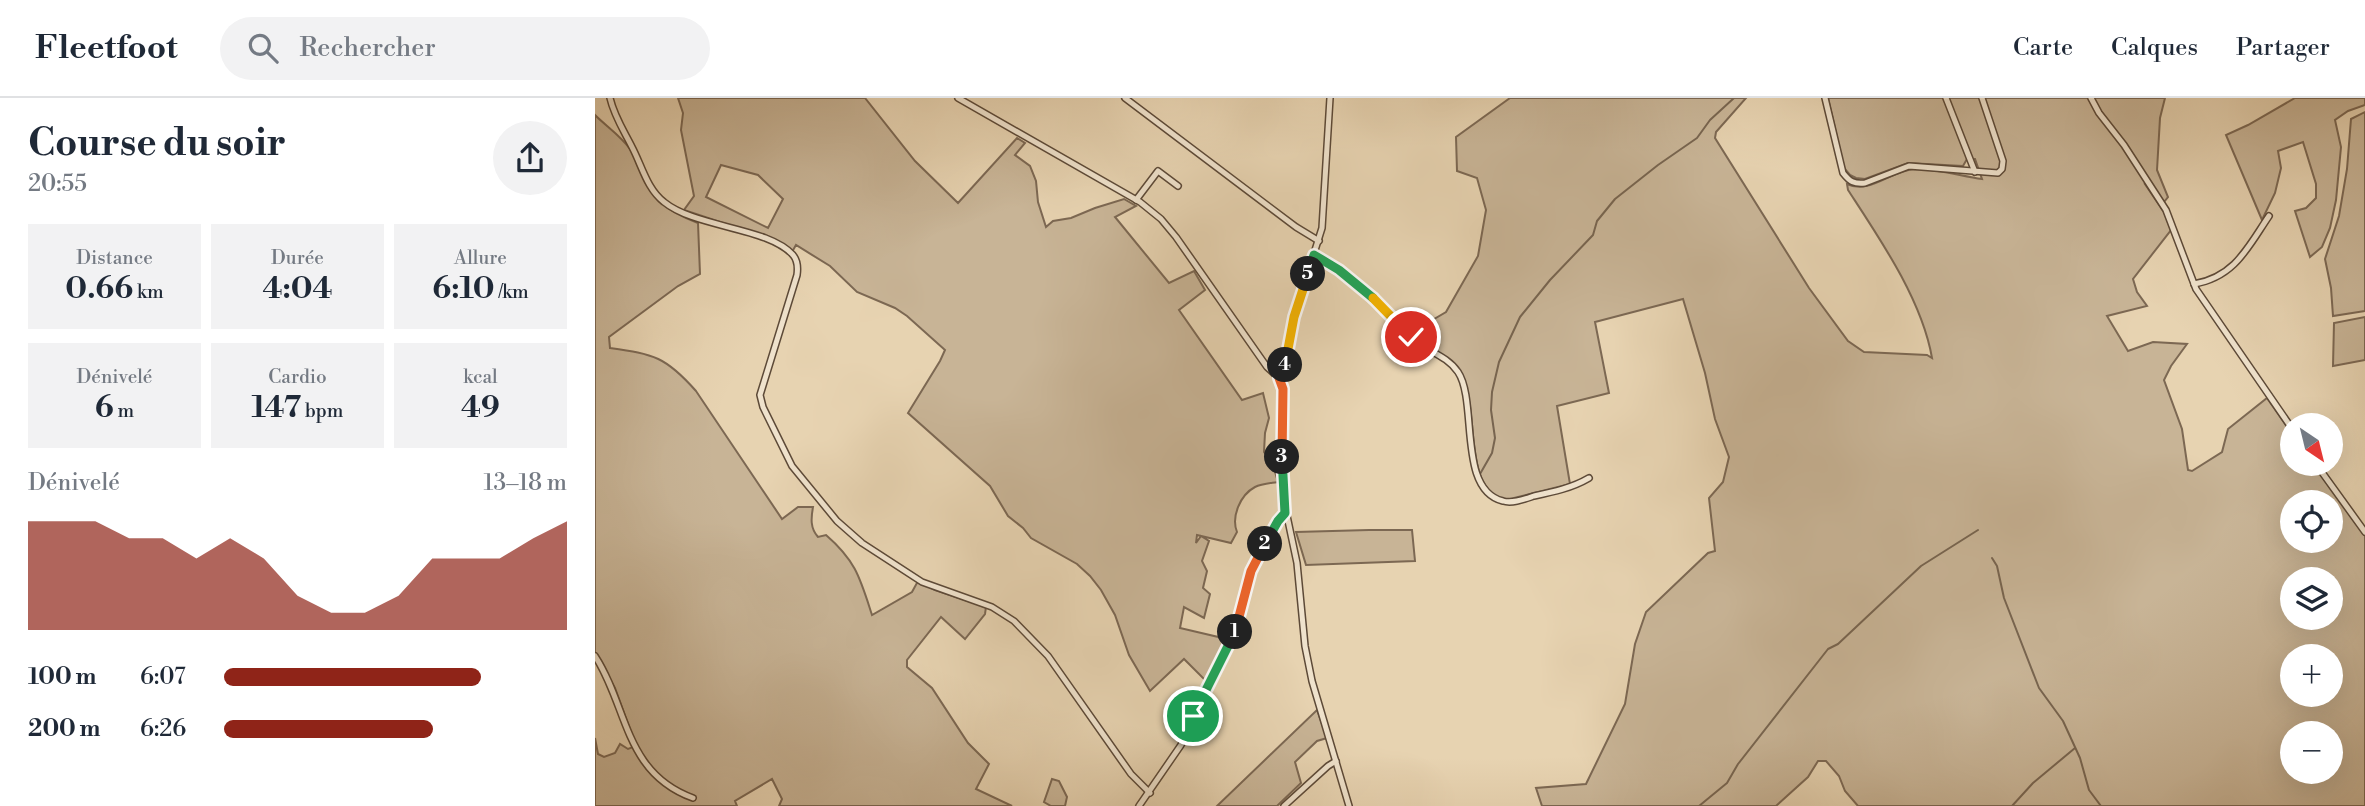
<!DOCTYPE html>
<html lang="fr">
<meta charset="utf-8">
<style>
body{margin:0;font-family:"Libre Bodoni",serif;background:#f2f2f3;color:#1f2937;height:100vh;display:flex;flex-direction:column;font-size:26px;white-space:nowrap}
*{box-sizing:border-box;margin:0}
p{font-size:23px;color:#747a83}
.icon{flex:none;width:38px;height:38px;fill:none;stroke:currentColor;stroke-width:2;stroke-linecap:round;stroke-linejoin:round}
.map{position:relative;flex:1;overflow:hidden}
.details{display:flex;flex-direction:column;background:#fff;width:595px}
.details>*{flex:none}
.needle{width:46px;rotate:145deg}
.buttons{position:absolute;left:1685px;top:315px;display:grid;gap:14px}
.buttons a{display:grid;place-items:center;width:63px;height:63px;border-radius:50%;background:#fff;box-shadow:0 7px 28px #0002;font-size:35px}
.pin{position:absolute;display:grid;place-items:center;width:60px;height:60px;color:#fff;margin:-30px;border:4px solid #fff;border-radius:50%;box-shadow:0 2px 7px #0007}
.km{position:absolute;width:35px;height:35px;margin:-18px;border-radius:50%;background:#222;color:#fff;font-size:19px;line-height:35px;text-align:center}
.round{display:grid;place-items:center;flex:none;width:74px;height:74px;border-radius:37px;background:#f2f2f3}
.headline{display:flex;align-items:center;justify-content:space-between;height:119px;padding:0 28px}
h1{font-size:38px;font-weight:700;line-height:52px}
.figures{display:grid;grid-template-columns:repeat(3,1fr);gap:10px;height:119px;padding:7px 28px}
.figures div{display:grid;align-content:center;border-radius:0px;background:#f2f2f3;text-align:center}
.figures b{font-size:30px;font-weight:700}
.figures small{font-size:19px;font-weight:400}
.figures p{font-size:19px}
.chart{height:196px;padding:14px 28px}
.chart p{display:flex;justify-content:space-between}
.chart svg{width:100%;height:126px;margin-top:7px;fill:#8f2418;opacity:.7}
ul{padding:0 28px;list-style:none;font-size:23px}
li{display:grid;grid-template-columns:112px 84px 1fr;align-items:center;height:52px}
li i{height:18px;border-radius:9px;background:#8f2418}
header{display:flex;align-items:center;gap:42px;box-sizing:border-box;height:98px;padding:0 35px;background:#fff;border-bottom:2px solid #e0e1e3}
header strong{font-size:33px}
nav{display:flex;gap:38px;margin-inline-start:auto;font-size:24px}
.search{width:490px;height:63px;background:#f2f2f3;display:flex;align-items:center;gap:18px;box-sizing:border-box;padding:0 24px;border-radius:38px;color:#747a83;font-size:26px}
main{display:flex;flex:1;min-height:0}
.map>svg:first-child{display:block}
</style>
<header>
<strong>Fleetfoot</strong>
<div class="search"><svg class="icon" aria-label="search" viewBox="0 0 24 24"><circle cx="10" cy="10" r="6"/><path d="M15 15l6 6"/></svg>Rechercher</div>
<nav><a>Carte</a><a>Calques</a><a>Partager</a></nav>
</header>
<main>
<section class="details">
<div class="headline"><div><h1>Course du soir</h1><p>20:55</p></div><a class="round"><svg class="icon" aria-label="share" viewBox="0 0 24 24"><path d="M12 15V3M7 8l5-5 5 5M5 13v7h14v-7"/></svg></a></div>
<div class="figures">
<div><p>Distance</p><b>0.66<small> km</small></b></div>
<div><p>Durée</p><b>4:04</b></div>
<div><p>Allure</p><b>6:10<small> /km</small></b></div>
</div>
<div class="figures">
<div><p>Dénivelé</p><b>6<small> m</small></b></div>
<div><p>Cardio</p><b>147<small> bpm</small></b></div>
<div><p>kcal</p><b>49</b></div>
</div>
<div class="chart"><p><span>Dénivelé</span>13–18 m</p>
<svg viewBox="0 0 160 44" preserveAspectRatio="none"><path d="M0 44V6L10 6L20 6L30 12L40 12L50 19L60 12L70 19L80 32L90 38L100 38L110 32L120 19L130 19L140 19L150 12L160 6V44z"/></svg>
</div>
<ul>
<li><b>100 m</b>6:07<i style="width:75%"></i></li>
<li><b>200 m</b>6:26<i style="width:61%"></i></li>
</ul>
</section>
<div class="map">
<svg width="1770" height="708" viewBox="0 0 1770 708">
<rect width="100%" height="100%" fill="#e7d3b1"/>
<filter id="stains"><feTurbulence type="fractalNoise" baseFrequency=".00286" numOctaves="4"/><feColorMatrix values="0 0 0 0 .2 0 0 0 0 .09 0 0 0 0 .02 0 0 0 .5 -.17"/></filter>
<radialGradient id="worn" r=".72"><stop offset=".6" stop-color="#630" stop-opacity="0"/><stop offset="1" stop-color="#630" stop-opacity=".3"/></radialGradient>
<!-- green -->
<g fill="#c8b496" stroke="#7c6853" stroke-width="2" fill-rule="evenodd">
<path d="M 83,0 L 270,0 L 320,63 L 363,105 L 422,40 L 430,45 L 420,57 L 435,68 L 441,83 L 443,104 L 451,129 L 458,123 L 476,120 L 500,110 L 529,101 L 541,108 L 520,119 L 574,185 L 599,173 L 610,192 L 584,212 L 647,302 L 668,295 L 674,320 L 670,335 L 669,354 L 678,367 L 683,384 C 676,385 666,386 660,389 C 645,397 636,419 642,434 L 636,445 L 602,437 L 601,445 L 606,438 L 614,443 L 607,463 L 612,473 L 608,490 L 615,496 L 609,520 L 589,509 L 585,530 L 636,542 L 610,582 L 589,561 L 555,593 L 534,557 L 520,517 L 506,492 L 495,478 L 482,466 L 436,440 L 428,430 L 413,418 L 395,388 L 313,315 L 345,263 L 350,252 L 312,218 L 300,210 L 262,194 L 235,168 L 201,147 L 197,154 L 170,139 L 89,112 L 99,98 L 86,32 L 88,15 ZM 126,67 L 163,77 L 188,101 L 173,130 L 111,99 Z"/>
<path d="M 915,0 L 1151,0 L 1121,34 L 1120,40 L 1214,190 L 1253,243 L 1269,254 L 1332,257 L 1337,260 C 1327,202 1285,141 1253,92 L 1252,86 C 1275,97 1296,72 1320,71 C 1342,71 1366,78 1387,81 L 1380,61 L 1372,61 L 1368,68 L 1313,65 L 1270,81 L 1261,80 L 1255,77 L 1249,70 L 1233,0 L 1570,0 L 1565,20 L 1562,72 L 1573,99 L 1569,104 L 1554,85 L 1550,86 L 1569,114 L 1576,132 L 1538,181 L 1542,194 L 1552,208 L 1512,218 L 1533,253 L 1558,244 L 1592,246 L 1576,268 L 1569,282 L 1587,331 L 1593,372 L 1597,373 L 1627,354 L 1633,331 L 1672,300 L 1697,336 L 1698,366 L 1719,366 L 1770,438 L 1770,708 L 1263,708 L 1250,693 L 1244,678 L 1231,663 L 1223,663 L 1213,679 L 1181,708 L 947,708 L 941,690 L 991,686 L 1030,606 L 1040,546 L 1051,514 L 1113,455 L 1120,453 L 1114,400 L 1128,384 L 1134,359 L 1120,321 L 1110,275 L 1088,201 L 1000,224 L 1014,295 L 962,308 L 975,386 L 911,402 C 867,393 885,313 868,284 C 857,265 838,253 821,239 L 822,231 L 851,214 L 883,158 L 891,112 L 882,80 L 862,73 L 861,39 ZM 1698,404 L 1736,404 L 1736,443 L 1698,443 ZM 1698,481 L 1736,481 L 1736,520 L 1698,520 ZM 1698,558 L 1736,558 L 1736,597 L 1698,597 ZM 1698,635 L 1736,635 L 1736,674 L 1698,674 Z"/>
<polygon points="1700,0 1770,0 1770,7 1753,13 1740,22 1746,49 1741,102 1735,130 1727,149 1715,159 1700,113 1711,110 1721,100 1721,86 1708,44 1683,53 1686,70 1680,95 1667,122 1631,37 1653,27"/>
<polygon points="1770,14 1770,213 1738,218 1736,190 1730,161 1744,118 1752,71 1756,21"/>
<path d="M 0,17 C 11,28 26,38 35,51 C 62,91 49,104 103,125 L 105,176 L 83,188 L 14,239 L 15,250 C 59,256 71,259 101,293 L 187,421 L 203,409 L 218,409 C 216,420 215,430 223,439 L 231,437 C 261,463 265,480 277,517 L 317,494 L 323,483 L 340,492 L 391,509 L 390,516 L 370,541 L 346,519 L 312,562 L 312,569 L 337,590 L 373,645 L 394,666 L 381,691 L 417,708 L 184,708 L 187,701 L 177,681 L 140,703 L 142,708 L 0,708 L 0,640 L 3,656 L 9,659 L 20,655 L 25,646 L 33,651 L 41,648 L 20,590 L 0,554 Z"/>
<polygon points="1770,219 1770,262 1738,268 1739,225"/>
<polygon points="774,432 817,432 820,463 711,467 701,434"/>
<polygon points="722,612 732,640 722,643 700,664 706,685 682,708 622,708"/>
<polygon points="457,681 464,683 472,699 470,708 456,708 449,704"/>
</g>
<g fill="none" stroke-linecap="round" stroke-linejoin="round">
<!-- stream -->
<g stroke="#786550" stroke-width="2">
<polyline points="885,376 897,355 900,340 896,312 897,294 904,264 925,219 955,182 998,137 1002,123 1020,101 1063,67 1102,40 1115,22 1139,0"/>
<polyline points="1397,460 1402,468 1409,500 1444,590 1468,623 1485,660 1494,692 1506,708"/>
<polyline points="1104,708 1132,685 1143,666 1233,551 1243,546 1326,468 1383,432"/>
<polyline points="1417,708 1438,685 1480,650"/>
</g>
<defs>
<g id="minor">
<path d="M 15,0 C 19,18 29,33 37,49 C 47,68 52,91 69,104 C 101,130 173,129 198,157 C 203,163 203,170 202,177 L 165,297 L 168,309 L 197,368 L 242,423 L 267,445 L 327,484 L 397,509 L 419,523 L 453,558 L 536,676 L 555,695"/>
<polyline points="363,0 545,104 566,121 581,139 672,269 684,280"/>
<polyline points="530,0 701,129 724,143"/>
<polyline points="735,0 727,130 703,206 691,265 684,280 688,291 688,399 702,465 710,548 717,583 754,708"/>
<path d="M 1230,0 L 1248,75 C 1255,84 1259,86 1270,85 L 1314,68 L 1403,75 L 1407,71 L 1408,63 L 1387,0"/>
<polyline points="1351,0 1380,74"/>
<polyline points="1496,0 1504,15 1529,47 1571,112 1601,191 1698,332"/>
<polyline points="541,102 563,73 583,88"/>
<path d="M 719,157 C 743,170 764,186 783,205 C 795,218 806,231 820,243 C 834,254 852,258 863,274 C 883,304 862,392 908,403 C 917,406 930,401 939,398 C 958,394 977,390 994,380"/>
<path d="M 1599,186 C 1640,179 1653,149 1674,118"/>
<polyline points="1721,366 1770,434"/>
<path d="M 0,558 C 33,609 29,675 98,700"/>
<polyline points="544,708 586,647 603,607 638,540 647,505 661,461 683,423 690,415"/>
<polyline points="689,708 733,668 741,663"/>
</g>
</defs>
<!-- minor casing -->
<use href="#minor" stroke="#5d4a38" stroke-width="8"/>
<!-- minor -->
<use href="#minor" stroke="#efe2cc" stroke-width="5"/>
</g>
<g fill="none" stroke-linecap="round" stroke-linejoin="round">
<defs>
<polyline id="split-1" points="598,618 640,534"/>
<polyline id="split-2" points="640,534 656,473 670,446"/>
<polyline id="split-3" points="670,446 683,423 690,415 687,359"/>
<polyline id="split-4" points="687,359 688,291 684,280 690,267"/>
<polyline id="split-5" points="690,267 699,219 713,176"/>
<polyline id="split-6" points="713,176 719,157 744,172 778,200"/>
<polyline id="split-7" points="778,200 816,239"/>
</defs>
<!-- split-1 casing -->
<use href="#split-1" stroke="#fff" stroke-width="14"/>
<!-- split-2 casing -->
<use href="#split-2" stroke="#fff" stroke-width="14"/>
<!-- split-3 casing -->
<use href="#split-3" stroke="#fff" stroke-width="14"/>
<!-- split-4 casing -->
<use href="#split-4" stroke="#fff" stroke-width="14"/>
<!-- split-5 casing -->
<use href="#split-5" stroke="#fff" stroke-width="14"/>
<!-- split-6 casing -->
<use href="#split-6" stroke="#fff" stroke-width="14"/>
<!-- split-7 casing -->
<use href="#split-7" stroke="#fff" stroke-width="14"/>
<!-- split-1 -->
<use href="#split-1" stroke="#22a559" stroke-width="9"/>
<!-- split-2 -->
<use href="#split-2" stroke="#f0652b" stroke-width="9"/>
<!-- split-3 -->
<use href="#split-3" stroke="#22a559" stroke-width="9"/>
<!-- split-4 -->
<use href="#split-4" stroke="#f0652b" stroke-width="9"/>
<!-- split-5 -->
<use href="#split-5" stroke="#f5b400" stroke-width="9"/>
<!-- split-6 -->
<use href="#split-6" stroke="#22a559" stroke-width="9"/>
<!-- split-7 -->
<use href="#split-7" stroke="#f5b400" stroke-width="9"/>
</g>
<rect width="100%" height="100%" filter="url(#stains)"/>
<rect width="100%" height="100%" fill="url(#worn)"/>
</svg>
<div class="buttons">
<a><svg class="needle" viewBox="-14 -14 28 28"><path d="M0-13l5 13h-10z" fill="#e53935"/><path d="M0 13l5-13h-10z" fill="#747a83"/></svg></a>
<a><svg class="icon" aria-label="locate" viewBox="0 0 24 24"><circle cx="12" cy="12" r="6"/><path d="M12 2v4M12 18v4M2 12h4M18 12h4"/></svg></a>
<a><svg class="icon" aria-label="layers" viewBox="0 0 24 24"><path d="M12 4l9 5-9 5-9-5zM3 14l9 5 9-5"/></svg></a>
<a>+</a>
<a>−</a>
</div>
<div class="pin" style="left:598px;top:618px;background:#1e9e55"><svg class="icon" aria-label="arrive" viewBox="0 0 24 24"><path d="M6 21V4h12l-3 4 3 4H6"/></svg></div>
<div class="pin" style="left:816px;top:239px;background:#d93025"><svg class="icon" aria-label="check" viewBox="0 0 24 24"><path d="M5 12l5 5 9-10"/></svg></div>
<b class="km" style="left:640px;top:534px">1</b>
<b class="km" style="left:670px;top:446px">2</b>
<b class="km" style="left:687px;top:359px">3</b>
<b class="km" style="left:690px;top:267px">4</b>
<b class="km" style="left:713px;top:176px">5</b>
</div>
</main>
